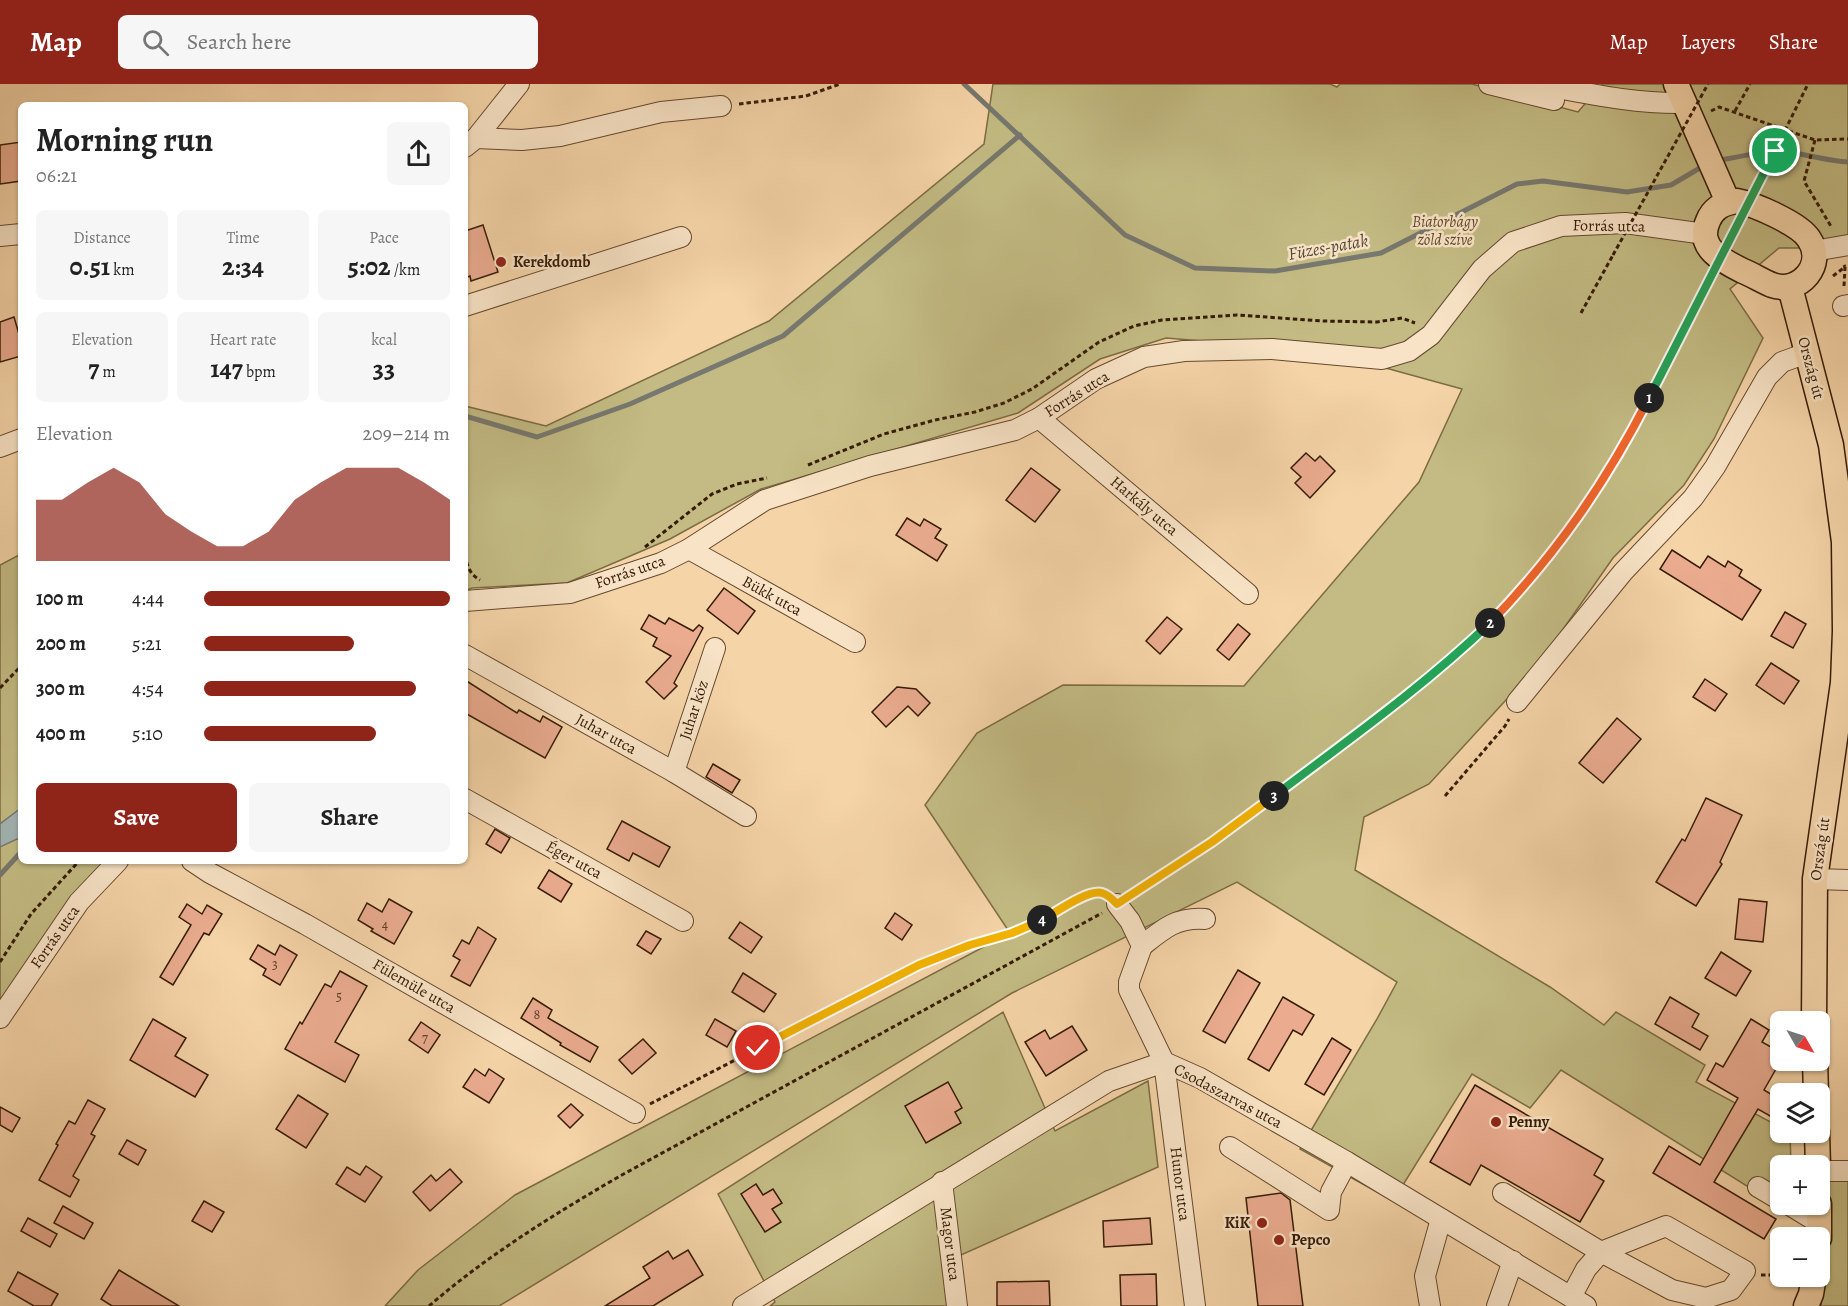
<!DOCTYPE html>
<meta charset="utf-8">
<style>
body{margin:0;font-family:Alegreya,serif;background:#f6f6f6;color:#222;height:100vh;display:flex;flex-direction:column;font-size:22px;white-space:nowrap}
*{box-sizing:border-box;margin:0}
p{font-size:20px;color:#767676}
.icon{flex:none;width:33px;height:33px;fill:none;stroke:currentColor;stroke-width:2;stroke-linecap:round;stroke-linejoin:round}
.map{position:relative;flex:1;overflow:hidden}
.side{position:absolute;left:18px;top:18px;width:450px;height:762px;display:flex;flex-direction:column;background:#fff;border-radius:9px;box-shadow:0 2px 4px #0004}
.side>*{flex:none}
.needle{width:39px;rotate:129deg}
.controls{position:absolute;left:1770px;top:927px;display:grid;gap:12px}
.controls a{display:grid;place-items:center;width:60px;height:60px;border-radius:9px;background:#fff;box-shadow:0 2px 4px #0004;font-size:30px}
.pin{position:absolute;display:grid;place-items:center;width:51px;height:51px;color:#fff;margin:-26px;border:3px solid #fff;border-radius:50%;box-shadow:0 2px 6px #0007}
.km{position:absolute;width:30px;height:30px;margin:-15px;border-radius:50%;background:#222;color:#fff;font-size:16px;line-height:30px;text-align:center}
.round{display:grid;place-items:center;flex:none;width:63px;height:63px;border-radius:9px;background:#f6f6f6}
.head{display:flex;align-items:center;justify-content:space-between;height:102px;padding:0 18px}
h1{font-size:33px;font-weight:600;line-height:45px}
.metrics{display:grid;grid-template-columns:repeat(3,1fr);gap:9px;height:102px;padding:6px 18px}
.metrics div{display:grid;align-content:center;border-radius:9px;background:#f6f6f6;text-align:center}
.metrics b{font-size:26px;font-weight:600}
.metrics small{font-size:16px;font-weight:400}
.metrics p{font-size:16px}
.chart{height:168px;padding:12px 18px}
.chart p{display:flex;justify-content:space-between}
.chart svg{width:100%;height:108px;margin-top:6px;fill:#8f2418;opacity:.7}
.button{display:flex;gap:12px;margin-top:auto;padding:12px 18px}
.button a{flex:1;height:69px;border-radius:9px;background:#8f2418;color:#fff;font-size:24px;font-weight:600;line-height:69px;text-align:center}
.button a+a{background:#f6f6f6;color:#222}
ul{padding:0 18px;list-style:none;font-size:20px}
li{display:grid;grid-template-columns:96px 72px 1fr;align-items:center;height:45px}
li i{height:15px;border-radius:8px;background:#8f2418}
header{display:flex;align-items:center;gap:36px;box-sizing:border-box;height:84px;padding:0 30px;background:#8f2418;color:#fff}
header strong{font-size:28px}
nav{display:flex;gap:33px;margin-inline-start:auto;font-size:21px}
.search{width:420px;height:54px;background:#f6f6f6;display:flex;align-items:center;gap:15px;box-sizing:border-box;padding:0 21px;border-radius:9px;color:#767676;font-size:22px}
.map>svg:first-child{display:block}
</style>
<header>
<strong>Map</strong>
<div class="search"><svg class="icon" aria-label="search" viewBox="0 0 24 24"><circle cx="10" cy="10" r="6"/><path d="M15 15l6 6"/></svg>Search here</div>
<nav><a>Map</a><a>Layers</a><a>Share</a></nav>
</header>
<div class="map">
<svg width="1848" height="1222" viewBox="0 0 1848 1222">
<rect width="100%" height="100%" fill="#f5d4a8"/>
<filter id="stains"><feTurbulence type="fractalNoise" baseFrequency=".00333" numOctaves="4"/><feColorMatrix values="0 0 0 0 .2 0 0 0 0 .09 0 0 0 0 .02 0 0 0 .5 -.17"/></filter>
<radialGradient id="worn" r=".72"><stop offset=".6" stop-color="#630" stop-opacity="0"/><stop offset="1" stop-color="#630" stop-opacity=".3"/></radialGradient>
<!-- green -->
<g fill="#c3bb83" stroke="#7c6c44" stroke-width="1.5">
<polygon points="993,0 1330,0 1337,3 1340,0 1472,0 1578,28 1602,0 1848,0 1848,159 1823,164 1779,164 1730,205 1763,254 1714,355 1684,401 1613,474 1538,581 1429,700 1364,733 1355,786 1550,903 1604,941 1616,928 1705,981 1696,998 1780,1043 1780,1048 1790,1049 1791,1081 1780,1082 1780,1120 1792,1130 1561,986 1530,1024 1472,990 1393,1117 1300,1065 1377,935 1397,898 1237,798 1012,909 499,1222 385,1222 418,1186 515,1111 1010,849 925,721 977,649 1063,601 1244,602 1419,398 1462,305 1324,267 1166,254 1100,275 1018,329 761,405 670,455 567,499 472,504 465,507 465,322 546,342 769,237 984,60"/>
<polygon points="21,470 21,777 118,777 0,934 0,481"/>
<polygon points="1003,928 1055,1047 1148,997 1158,1083 943,1179 948,1222 770,1222 775,1218 718,1110"/>
<polygon points="1848,1087 1848,1222 1821,1222 1828,1155 1820,1097"/>
</g>
<!-- water -->
<polygon fill="#a2b5b5" stroke="#77786f" stroke-width="1.5" points="21,724 21,755 17,755 0,763 0,740"/>
<g fill="none" stroke-linecap="round" stroke-linejoin="round">
<!-- stream -->
<g stroke="#77786f" stroke-width="5">
<polyline points="964,0 1125,151 1195,184 1275,187 1381,169 1517,100 1543,97 1627,108 1671,101 1705,81"/>
<path d="M 1716,77 C 1742,72 1766,66 1792,69 C 1811,71 1828,77 1848,78"/>
<polyline points="465,332 537,353 630,320 783,252 1020,51"/>
<polyline points="0,791 21,768"/>
</g>
</g>
<!-- building -->
<g fill="#eaab8f" stroke="#361c06" stroke-width="1.5">
<polygon points="21,58 21,97 0,100 0,61"/>
<polygon points="483,141 498,188 471,197 470,192 465,194 465,147"/>
<polygon points="14,233 21,257 21,272 0,278 0,238"/>
<polygon points="1306,369 1315,377 1320,372 1335,387 1310,414 1295,399 1301,393 1291,384"/>
<polygon points="1031,384 1060,406 1035,438 1006,416"/>
<polygon points="907,434 920,442 924,435 941,445 935,454 947,461 937,477 896,451"/>
<polygon points="1672,466 1700,484 1708,472 1725,483 1728,477 1742,486 1739,492 1761,506 1742,536 1660,485"/>
<polygon points="724,504 755,527 738,550 707,526"/>
<polygon points="1785,528 1806,540 1793,564 1771,552"/>
<polygon points="649,531 665,540 669,534 693,547 699,541 703,544 674,599 677,602 664,615 646,598 671,572 653,562 657,554 641,545"/>
<polygon points="1167,533 1182,545 1160,570 1146,557"/>
<polygon points="1238,540 1250,550 1229,576 1217,566"/>
<polygon points="1771,579 1799,597 1784,620 1756,601"/>
<polygon points="1705,595 1727,610 1715,627 1693,613"/>
<polygon points="465,596 517,629 519,626 540,638 543,632 562,643 545,674 465,629"/>
<polygon points="897,603 916,605 930,619 918,632 908,622 886,643 872,628"/>
<polygon points="1617,634 1641,655 1603,699 1579,679"/>
<polygon points="713,680 740,696 732,709 706,693"/>
<polygon points="1706,714 1742,731 1720,778 1722,780 1696,822 1656,798 1682,755 1685,757"/>
<polygon points="622,737 670,763 659,783 633,769 629,777 607,765"/>
<polygon points="495,745 510,754 501,769 486,760"/>
<polygon points="549,786 572,800 561,818 538,804"/>
<polygon points="389,815 412,828 394,860 371,847 373,845 358,836 367,819 382,828"/>
<polygon points="1739,815 1767,818 1763,858 1735,855"/>
<polygon points="187,820 202,830 207,821 222,830 209,851 204,849 173,901 160,893 191,841 179,833"/>
<polygon points="895,829 912,841 902,856 885,844"/>
<polygon points="740,838 762,853 751,869 729,854"/>
<polygon points="478,843 496,855 470,902 451,892 460,876 453,872 462,856 469,860"/>
<polygon points="646,847 661,855 651,870 637,861"/>
<polygon points="258,861 275,871 280,861 297,871 280,901 263,891 266,885 250,875"/>
<polygon points="1721,868 1751,887 1736,912 1705,894"/>
<polygon points="1238,886 1260,899 1225,959 1203,947"/>
<polygon points="340,887 367,902 335,958 359,971 345,998 285,965 300,938 302,940 325,900 331,903"/>
<polygon points="743,889 776,910 764,928 732,908"/>
<polygon points="1283,913 1314,931 1302,951 1293,946 1269,987 1248,975"/>
<polygon points="1670,913 1699,930 1692,943 1708,952 1700,966 1655,940"/>
<polygon points="533,914 552,926 548,934 598,963 590,978 560,961 561,959 521,934"/>
<polygon points="153,935 186,954 175,972 208,991 195,1013 130,976"/>
<polygon points="715,935 736,947 727,963 706,951"/>
<polygon points="1751,935 1769,946 1762,958 1780,968 1780,978 1764,1006 1779,1015 1770,1032 1758,1025 1714,1098 1776,1135 1764,1155 1653,1089 1669,1062 1700,1081 1738,1014 1707,996 1716,979 1723,983"/>
<polygon points="421,938 440,951 428,969 409,956"/>
<polygon points="1072,942 1087,966 1046,992 1025,958 1045,946 1050,955"/>
<polygon points="1332,954 1351,966 1324,1011 1305,1000"/>
<polygon points="643,955 656,969 632,990 619,976"/>
<polygon points="475,985 485,992 489,985 504,995 489,1019 463,1003"/>
<polygon points="948,998 962,1024 955,1028 961,1039 926,1059 905,1022"/>
<polygon points="1475,1001 1603,1075 1594,1091 1604,1097 1580,1138 1481,1081 1470,1101 1430,1078"/>
<polygon points="298,1011 328,1030 306,1064 276,1045"/>
<polygon points="88,1016 105,1025 91,1050 95,1052 73,1092 79,1096 70,1113 39,1096 58,1061 56,1060 69,1037 75,1040"/>
<polygon points="571,1020 583,1031 570,1044 558,1032"/>
<polygon points="0,1023 20,1034 12,1048 0,1041"/>
<polygon points="127,1056 146,1066 138,1081 119,1070"/>
<polygon points="366,1082 382,1093 365,1118 336,1100 347,1083 360,1091"/>
<polygon points="450,1085 462,1098 430,1127 413,1108 431,1091 436,1097"/>
<polygon points="756,1100 763,1111 773,1105 782,1119 772,1125 781,1138 765,1148 741,1110"/>
<polygon points="1281,1109 1290,1116 1303,1222 1258,1222 1246,1114"/>
<polygon points="204,1117 224,1128 212,1148 192,1137"/>
<polygon points="63,1122 93,1139 84,1155 54,1139"/>
<polygon points="28,1134 57,1150 50,1163 21,1147"/>
<polygon points="1150,1134 1152,1160 1104,1163 1103,1137"/>
<polygon points="688,1166 703,1191 653,1222 605,1222 650,1194 643,1183 668,1167 673,1175"/>
<polygon points="119,1186 179,1222 112,1222 101,1215"/>
<polygon points="18,1188 58,1210 51,1222 34,1222 8,1207"/>
<polygon points="1156,1190 1157,1222 1121,1222 1120,1191"/>
<polygon points="1049,1197 1050,1222 997,1222 997,1198"/>
</g>
<g fill="none" stroke-linecap="round" stroke-linejoin="round">
<defs>
<g id="minor">
<polyline points="1489,0 1554,16"/>
<path d="M 1537,0 C 1586,9 1634,20 1684,19"/>
<polyline points="476,54 522,56 560,52 661,28 721,22"/>
<polyline points="465,63 476,54 519,0"/>
<polyline points="0,152 21,150"/>
<polyline points="1814,167 1848,161"/>
<polyline points="465,222 681,153"/>
<polyline points="1843,222 1848,221"/>
<polyline points="1039,334 1248,510"/>
<polyline points="0,363 21,355"/>
<polyline points="689,465 855,558"/>
<polyline points="465,517 570,509 661,479 689,465 765,416 870,382 1015,346 1039,334 1096,295 1144,273 1184,267 1272,265 1382,275 1409,267 1431,251 1482,185 1513,158 1561,142 1625,139 1705,150"/>
<polyline points="465,571 674,688 746,732"/>
<polyline points="1517,618 1623,488 1693,414 1715,383 1767,293 1782,278 1807,269"/>
<polyline points="674,688 715,564"/>
<polyline points="465,715 683,837"/>
<polyline points="192,777 210,789 305,840 635,1029"/>
<polyline points="1815,795 1848,796"/>
<polyline points="1117,820 1130,837 1142,862 1129,898 1129,906 1164,978 1195,1222"/>
<path d="M 1142,862 C 1163,845 1176,833 1205,835"/>
<polyline points="0,934 79,818 118,777"/>
<polyline points="1230,1063 1329,1126 1331,1108 1347,1078"/>
<polyline points="1820,1087 1848,1087"/>
<polyline points="942,1098 957,1222"/>
<polyline points="1758,1103 1780,1116"/>
<polyline points="1503,1109 1601,1168 1672,1206 1706,1214 1731,1206 1745,1187 1666,1142 1601,1168 1586,1185 1571,1213"/>
<polyline points="1788,1120 1819,1139"/>
<polyline points="743,1222 1109,997 1164,978 1200,994 1347,1078 1586,1222"/>
<polyline points="1430,1222 1425,1192 1441,1135"/>
<polyline points="1497,1222 1513,1177"/>
</g>
<g id="major">
<polyline points="1676,0 1728,118"/>
<path d="M 1737,117 C 1754,120 1800,140 1809,155 C 1826,180 1800,211 1772,201 C 1762,197 1753,191 1743,187 C 1723,177 1696,164 1708,137 C 1713,124 1723,119 1737,117 Z"/>
<polyline points="1790,203 1831,361 1844,458 1845,547 1843,599 1815,795 1814,938"/>
<polyline points="1815,976 1816,1010"/>
<polyline points="1817,1048 1818,1082"/>
<polyline points="1819,1154 1819,1120"/>
<polyline points="1806,1222 1811,1210 1814,1192"/>
</g>
</defs>
<!-- minor casing -->
<use href="#minor" stroke="#664a2e" stroke-width="22"/>
<!-- major casing -->
<use href="#major" stroke="#361c06" stroke-width="27"/>
<!-- path -->
<g stroke="#361c06" stroke-width="3" stroke-dasharray="4.5 3" stroke-linecap="butt">
<polyline points="739,20 806,12 840,0"/>
<polyline points="1711,27 1719,23 1815,56 1848,55"/>
<polyline points="1735,27 1750,0"/>
<polyline points="1815,56 1804,97 1832,144"/>
<polyline points="1833,192 1845,183 1844,181"/>
<polyline points="1844,202 1845,183"/>
<polyline points="1581,229 1613,171"/>
<polyline points="808,381 884,350 935,336 975,328 1004,319 1032,305 1099,258 1134,242 1162,236 1237,231 1323,237 1377,238 1402,234 1415,239"/>
<path d="M 465,463 C 466,477 467,489 480,496"/>
<polyline points="645,463 712,410 737,400 767,394"/>
<polyline points="0,604 21,582"/>
<polyline points="1445,712 1505,642 1509,635"/>
<path d="M 1133,810 C 1194,774 1250,730 1307,687 C 1356,650 1408,614 1454,573 C 1500,532 1541,484 1578,434 C 1630,363 1667,279 1708,201"/>
<polyline points="0,878 31,830 79,777"/>
<polyline points="650,1020 919,881 970,861 1030,842 1087,811 1102,809"/>
<polyline points="1761,1191 1780,1191"/>
<path d="M 429,1222 C 488,1171 553,1131 620,1092 L 1102,829"/>
</g>
<!-- minor -->
<use href="#minor" stroke="#f8e3c6" stroke-width="20"/>
<!-- major -->
<use href="#major" stroke="#f5d4a8" stroke-width="24"/>
<!-- path-bridge -->
<g stroke="#361c06" stroke-width="3" stroke-dasharray="4.5 3" stroke-linecap="butt">
<polyline points="1613,171 1708,0"/>
<polyline points="1708,201 1808,0"/>
</g>
</g>
<g fill="none" stroke-linecap="round" stroke-linejoin="round">
<defs>
<polyline id="split-1" points="1649,314 1775,67"/>
<path id="split-2" d="M 1490,539 C 1557,469 1605,400 1649,314"/>
<path id="split-3" d="M 1274,712 C 1348,656 1423,603 1490,539"/>
<path id="split-4" d="M 1042,836 C 1055,829 1088,805 1102,809 C 1109,811 1113,816 1117,820 L 1212,758 L 1274,712"/>
<polyline id="split-5" points="758,964 919,881 970,861 1012,849 1042,836"/>
</defs>
<!-- split-1 casing -->
<use href="#split-1" stroke="#fff" stroke-width="12"/>
<!-- split-2 casing -->
<use href="#split-2" stroke="#fff" stroke-width="12"/>
<!-- split-3 casing -->
<use href="#split-3" stroke="#fff" stroke-width="12"/>
<!-- split-4 casing -->
<use href="#split-4" stroke="#fff" stroke-width="12"/>
<!-- split-5 casing -->
<use href="#split-5" stroke="#fff" stroke-width="12"/>
<!-- split-1 -->
<use href="#split-1" stroke="#22a559" stroke-width="8"/>
<!-- split-2 -->
<use href="#split-2" stroke="#f0652b" stroke-width="8"/>
<!-- split-3 -->
<use href="#split-3" stroke="#22a559" stroke-width="8"/>
<!-- split-4 -->
<use href="#split-4" stroke="#f5b400" stroke-width="8"/>
<!-- split-5 -->
<use href="#split-5" stroke="#f5b400" stroke-width="8"/>
</g>
<!-- markers -->
<g fill="#8f2418" stroke="#f8e3c6" stroke-width="2">
<circle cx="501" cy="178" r="6"/>
<circle cx="1496" cy="1038" r="6"/>
<circle cx="1262" cy="1139" r="6"/>
<circle cx="1279" cy="1156" r="6"/>
</g>
<g text-anchor="middle" dominant-baseline="central" stroke-width="5" stroke-linejoin="round" paint-order="stroke">
<!-- number labels -->
<g font-size="14" fill="#634028">
<text x="385" y="840">4</text>
<text x="275" y="880">3</text>
<text x="339" y="912">5</text>
<text x="537" y="930">8</text>
<text x="425" y="954">7</text>
</g>
<!-- park labels -->
<g font-size="16" font-style="italic" fill="#604c2c" stroke="#f8e3c6">
<text x="1445" y="138">Biatorbágy<tspan x="1445" dy="18">zöld szíve</tspan></text>
</g>
<!-- street labels -->
<g font-size="16" fill="#361c06" stroke="#f8e3c6">
<text transform="translate(1609 142) rotate(1)">Forrás utca</text>
<text transform="translate(1811 284) rotate(75)">Ország út</text>
<text transform="translate(1077 310) rotate(-32)">Forrás utca</text>
<text transform="translate(1144 422) rotate(40)">Harkály utca</text>
<text transform="translate(630 488) rotate(-19)">Forrás utca</text>
<text transform="translate(772 512) rotate(29)">Bükk utca</text>
<text transform="translate(694 626) rotate(-72)">Juhar köz</text>
<text transform="translate(606 650) rotate(29)">Juhar utca</text>
<text transform="translate(1820 765) rotate(-82)">Ország út</text>
<text transform="translate(574 776) rotate(29)">Éger utca</text>
<text transform="translate(55 853) rotate(-55)">Forrás utca</text>
<text transform="translate(414 902) rotate(30)">Fülemüle utca</text>
<text transform="translate(1228 1012) rotate(28)">Csodaszarvas utca</text>
<text transform="translate(1180 1100) rotate(83)">Hunor utca</text>
<text transform="translate(950 1160) rotate(83)">Magor utca</text>
</g>
<!-- poi labels -->
<g font-size="16" font-weight="bold" fill="#361c06" stroke="#f8e3c6" text-anchor="start">
<text x="513" y="178">Kerekdomb</text>
<text x="1508" y="1038">Penny</text>
<text x="1250" y="1139" text-anchor="end">KiK</text>
<text x="1291" y="1156">Pepco</text>
</g>
<!-- water labels -->
<g font-size="18" font-style="italic" fill="#564a3b" stroke="#f8e3c6">
<text transform="translate(1328 163) rotate(-10)">Füzes-patak</text>
</g>
</g>
<rect width="100%" height="100%" filter="url(#stains)"/>
<rect width="100%" height="100%" fill="url(#worn)"/>
</svg>
<div class="controls">
<a><svg class="needle" viewBox="-14 -14 28 28"><path d="M0-13l5 13h-10z" fill="#e53935"/><path d="M0 13l5-13h-10z" fill="#767676"/></svg></a>
<a><svg class="icon" aria-label="layers" viewBox="0 0 24 24"><path d="M12 4l9 5-9 5-9-5zM3 14l9 5 9-5"/></svg></a>
<a>+</a>
<a>−</a>
</div>
<div class="pin" style="left:1775px;top:67px;background:#1e9e55"><svg class="icon" aria-label="arrive" viewBox="0 0 24 24"><path d="M6 21V4h12l-3 4 3 4H6"/></svg></div>
<div class="pin" style="left:758px;top:964px;background:#d93025"><svg class="icon" aria-label="check" viewBox="0 0 24 24"><path d="M5 12l5 5 9-10"/></svg></div>
<b class="km" style="left:1649px;top:314px">1</b>
<b class="km" style="left:1490px;top:539px">2</b>
<b class="km" style="left:1274px;top:712px">3</b>
<b class="km" style="left:1042px;top:836px">4</b>
<section class="side">
<div class="head"><div><h1>Morning run</h1><p>06:21</p></div><a class="round"><svg class="icon" aria-label="share" viewBox="0 0 24 24"><path d="M12 15V3M7 8l5-5 5 5M5 13v7h14v-7"/></svg></a></div>
<div class="metrics">
<div><p>Distance</p><b>0.51<small> km</small></b></div>
<div><p>Time</p><b>2:34</b></div>
<div><p>Pace</p><b>5:02<small> /km</small></b></div>
</div>
<div class="metrics">
<div><p>Elevation</p><b>7<small> m</small></b></div>
<div><p>Heart rate</p><b>147<small> bpm</small></b></div>
<div><p>kcal</p><b>33</b></div>
</div>
<div class="chart"><p><span>Elevation</span>209–214 m</p>
<svg viewBox="0 0 160 44" preserveAspectRatio="none"><path d="M0 44V19L10 19L20 12L30 6L40 12L50 25L60 32L70 38L80 38L90 32L100 19L110 12L120 6L130 6L140 6L150 12L160 19V44z"/></svg>
</div>
<ul>
<li><b>100 m</b>4:44<i style="width:100%"></i></li>
<li><b>200 m</b>5:21<i style="width:61%"></i></li>
<li><b>300 m</b>4:54<i style="width:86%"></i></li>
<li><b>400 m</b>5:10<i style="width:70%"></i></li>
</ul>
<div class="button"><a>Save</a><a>Share</a></div>
</section>
</div>
